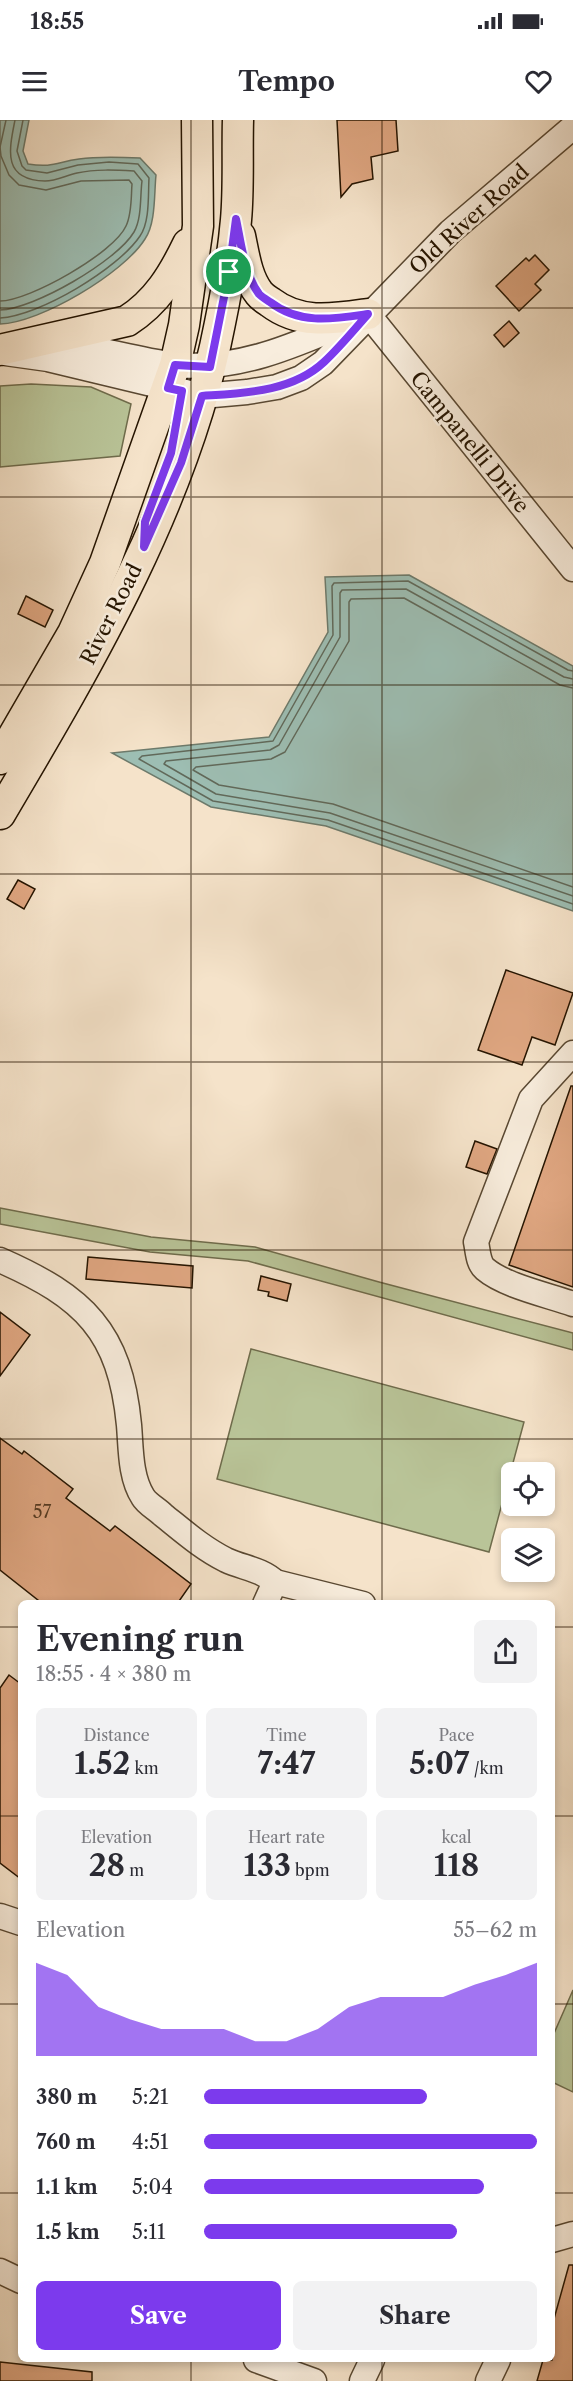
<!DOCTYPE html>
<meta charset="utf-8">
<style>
body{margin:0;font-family:"Libre Caslon Text",serif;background:#f2f2f3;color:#2b2b33;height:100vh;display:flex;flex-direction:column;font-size:22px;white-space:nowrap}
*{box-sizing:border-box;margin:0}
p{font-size:20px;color:#7c7c81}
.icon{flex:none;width:33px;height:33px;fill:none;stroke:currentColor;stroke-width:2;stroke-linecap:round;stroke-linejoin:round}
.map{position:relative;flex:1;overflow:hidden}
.drawer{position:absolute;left:18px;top:1480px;width:537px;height:762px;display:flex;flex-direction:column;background:#fff;border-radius:9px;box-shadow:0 3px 9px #0003}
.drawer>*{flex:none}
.controls{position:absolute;left:501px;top:1342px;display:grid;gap:12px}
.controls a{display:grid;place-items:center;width:54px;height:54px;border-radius:9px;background:#fff;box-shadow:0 3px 9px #0003;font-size:30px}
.pin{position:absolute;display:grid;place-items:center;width:51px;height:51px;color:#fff;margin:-26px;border:3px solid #fff;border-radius:50%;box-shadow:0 2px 6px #0007}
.round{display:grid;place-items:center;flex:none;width:63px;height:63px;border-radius:9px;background:#f2f2f3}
.headline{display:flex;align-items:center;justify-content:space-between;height:102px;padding:0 18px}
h1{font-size:33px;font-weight:700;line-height:45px}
.figures{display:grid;grid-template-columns:repeat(3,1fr);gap:9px;height:102px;padding:6px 18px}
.figures div{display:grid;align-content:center;border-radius:9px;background:#f2f2f3;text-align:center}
.figures b{font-size:30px;font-weight:700}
.figures small{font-size:16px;font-weight:400}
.figures p{font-size:16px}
.chart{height:168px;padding:12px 18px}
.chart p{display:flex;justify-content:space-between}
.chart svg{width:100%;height:108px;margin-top:6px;fill:#7c3aed;opacity:.7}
.action{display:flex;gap:12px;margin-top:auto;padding:12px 18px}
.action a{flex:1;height:69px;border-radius:9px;background:#7c3aed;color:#fff;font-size:24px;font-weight:700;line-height:69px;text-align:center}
.action a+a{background:#f2f2f3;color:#2b2b33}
ul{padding:0 18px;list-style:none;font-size:20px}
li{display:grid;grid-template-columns:96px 72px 1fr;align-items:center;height:45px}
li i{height:15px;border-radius:8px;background:#7c3aed}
.status{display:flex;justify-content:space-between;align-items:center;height:42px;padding:0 30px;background:#fff;direction:ltr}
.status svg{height:16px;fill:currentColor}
header{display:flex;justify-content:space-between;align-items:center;height:78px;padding:0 18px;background:#fff;font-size:27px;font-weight:700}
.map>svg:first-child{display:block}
</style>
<div class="status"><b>18:55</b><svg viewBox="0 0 49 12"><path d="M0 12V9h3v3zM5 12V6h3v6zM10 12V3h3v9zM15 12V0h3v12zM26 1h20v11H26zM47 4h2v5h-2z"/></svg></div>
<header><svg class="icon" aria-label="menu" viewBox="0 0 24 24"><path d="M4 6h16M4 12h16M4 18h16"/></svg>Tempo<svg class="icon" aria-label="heart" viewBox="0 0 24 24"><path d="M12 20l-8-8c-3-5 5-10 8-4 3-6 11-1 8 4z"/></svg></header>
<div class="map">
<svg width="573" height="2261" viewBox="0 0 573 2261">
<rect width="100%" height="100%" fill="#f5e3ca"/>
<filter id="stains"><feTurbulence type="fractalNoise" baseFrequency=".00333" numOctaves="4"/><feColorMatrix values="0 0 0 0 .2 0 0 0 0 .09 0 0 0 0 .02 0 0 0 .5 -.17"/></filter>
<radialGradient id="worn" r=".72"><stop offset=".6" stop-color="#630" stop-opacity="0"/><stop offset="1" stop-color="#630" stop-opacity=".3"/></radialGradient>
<!-- green -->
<g fill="#b9c498" stroke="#6f6c4c" stroke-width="1.5">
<polygon points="31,264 91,267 131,284 120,336 0,347 0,266"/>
<polygon points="0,1088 151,1117 255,1127 379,1162 573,1213 573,1230 248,1141 150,1132 0,1104"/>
<polygon points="251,1229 524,1302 489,1432 217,1359"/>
<polygon points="573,1870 573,1972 552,1962 552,1918"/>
</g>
<!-- water -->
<g fill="#9dbeb3" stroke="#6d7a6b" stroke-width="1.5">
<path d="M 0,0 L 29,0 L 23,31 L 28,44 C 53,48 57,42 79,39 C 99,36 120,37 140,38 L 156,55 C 154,74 156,103 145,119 C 124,153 40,203 0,204 Z"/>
<polygon points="409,455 573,546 573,791 326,706 211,687 112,633 269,617 328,512 325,457"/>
</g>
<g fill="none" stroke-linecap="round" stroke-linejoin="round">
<!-- shore -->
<g stroke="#61695a" stroke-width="1.5">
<path d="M 0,181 C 29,181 114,133 126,106 C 132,94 131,77 132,64 L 129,60 L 81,61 L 46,70 L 19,65 L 9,55 L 1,36 L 0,27 L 6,0"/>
<path d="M 0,190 C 34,189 117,141 134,112 C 142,98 140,76 142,61 L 134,51 C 115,50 96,49 77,53 C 67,55 56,61 45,61 C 2,60 9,30 15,0"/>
<path d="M 0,198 C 39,196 118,149 140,116 C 150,102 148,75 149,58 L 138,44 L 109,42 L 78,45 L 47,53 L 26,50 L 22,46 L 17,31 L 23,0"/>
<polyline points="573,551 568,550 408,461 334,463 332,466 333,515 273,621 142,636 139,639 213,681 328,700 573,784"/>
<polyline points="573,559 564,557 406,469 342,470 340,473 340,517 279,625 270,630 166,641 164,644 216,674 330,693 573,776"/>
<polyline points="573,568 560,565 404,478 351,479 349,482 349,521 285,632 271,639 196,647 193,650 219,665 333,684 573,767"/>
</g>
</g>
<!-- building -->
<g fill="#e0a782" stroke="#251400" stroke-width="1.5">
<polygon points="337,0 396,0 398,31 371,37 373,59 352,64 341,77"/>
<polygon points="535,135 549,150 535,164 541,170 519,191 496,166 526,138 529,141"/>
<polygon points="509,201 519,213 504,227 494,215"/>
<polygon points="26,476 53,490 45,507 18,494"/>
<polygon points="18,760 35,769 24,789 7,779"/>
<polygon points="506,850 573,873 555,925 532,917 522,945 478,930"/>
<polygon points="571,966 573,966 573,1167 509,1145"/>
<polygon points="475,1021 497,1029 487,1054 466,1047"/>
<polygon points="88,1137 193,1146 192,1168 86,1159"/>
<polygon points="261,1156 291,1164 287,1181 268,1176 269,1172 258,1170"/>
<polygon points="0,1192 30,1215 0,1256"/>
<polygon points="0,1318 22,1334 24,1331 73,1369 66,1378 110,1411 115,1406 191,1464 177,1484 43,1484 0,1450"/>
<polygon points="9,1555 21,1564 21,1759 0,1743 0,1568"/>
<polygon points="569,2145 573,2145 573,2261 537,2261 543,2240 552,2240 552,2206"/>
<polygon points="0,2242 92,2252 92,2261 0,2261"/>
</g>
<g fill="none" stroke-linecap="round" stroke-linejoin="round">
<defs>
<g id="minor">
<polyline points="368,194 573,449"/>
<path d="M 50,226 C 97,225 133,240 177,245 C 239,251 298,224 354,200"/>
<polyline points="5,233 48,239 202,276 247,272 277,267 301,258 323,243 450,112 573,7"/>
<path d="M 573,933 L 531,979 L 476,1122 C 478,1131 478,1143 485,1149 C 505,1166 548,1175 573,1184"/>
<path d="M 0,1140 C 84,1177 120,1211 129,1305 C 131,1328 130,1357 143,1377 C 147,1384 157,1389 163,1395 C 183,1411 202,1428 226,1440 C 243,1448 261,1449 275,1462 L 265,1484"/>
<polyline points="275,1462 363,1484"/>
<polyline points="0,1796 21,1803"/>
<polyline points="552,2120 573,2114"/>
<polyline points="0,2151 21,2161"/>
<polyline points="256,2240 314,2261"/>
<polyline points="362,2261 372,2240"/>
<polyline points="488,2261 498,2240"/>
</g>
<g id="major">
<path d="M 240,116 C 244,135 247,158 259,173 C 262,177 267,180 270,182 C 300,205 333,199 368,194"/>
<path d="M 0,230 L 127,201 C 157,182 173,155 188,124"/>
<polyline points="0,639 73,513 105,443 175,245 184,205 198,106 197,0"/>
<path d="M 0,694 C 91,540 186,380 220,203 C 227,169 233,134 236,100 C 239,67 237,33 238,0"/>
</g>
</defs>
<!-- minor casing -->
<use href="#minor" stroke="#594832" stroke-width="27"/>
<!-- major casing -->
<use href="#major" stroke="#251400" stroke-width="33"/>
<!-- minor -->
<use href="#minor" stroke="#f8eddd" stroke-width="24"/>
<!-- major -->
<use href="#major" stroke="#f5e3ca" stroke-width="30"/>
</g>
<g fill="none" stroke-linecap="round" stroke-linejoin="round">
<defs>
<path id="route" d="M 236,99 C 241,122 244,154 259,174 C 262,177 267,180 270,182 C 300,205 333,199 368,194 C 354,210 340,227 324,242 C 292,272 244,273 202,276 L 181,343 L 144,427 L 145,402 L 171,333 L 182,271 L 168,268 L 175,245 L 210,247 L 229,152 Z"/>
</defs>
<!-- route casing -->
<use href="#route" stroke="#fff" stroke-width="12"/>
<!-- route -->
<use href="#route" stroke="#7c3aed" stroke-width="8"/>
</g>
<!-- grid -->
<path fill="none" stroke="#251400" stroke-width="1.5" stroke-opacity="0.55" d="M 191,0 L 191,1484M 382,0 L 382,1484M 0,188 L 573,188M 0,377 L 573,377M 0,565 L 573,565M 0,754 L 573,754M 0,942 L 573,942M 0,1130 L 573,1130M 0,1319 L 573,1319M 0,1507 L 21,1507M 552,1507 L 573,1507M 0,1696 L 21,1696M 552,1696 L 573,1696M 0,1884 L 21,1884M 552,1884 L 573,1884M 0,2073 L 21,2073M 552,2073 L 573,2073M 191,2240 L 191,2261M 382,2240 L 382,2261"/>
<g text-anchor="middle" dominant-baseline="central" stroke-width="5" stroke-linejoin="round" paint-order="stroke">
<!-- number labels -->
<g font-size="18" fill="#543920">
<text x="42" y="1392">57</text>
</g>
<!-- street labels -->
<g font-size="21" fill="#251400" stroke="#f8eddd">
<text transform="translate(469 99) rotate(-42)">Old River Road</text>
<text transform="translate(470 322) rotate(51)">Campanelli Drive</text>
<text transform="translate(111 494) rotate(-63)">River Road</text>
</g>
</g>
<rect width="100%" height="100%" filter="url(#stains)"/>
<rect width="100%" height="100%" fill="url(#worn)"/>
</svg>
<div class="controls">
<a><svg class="icon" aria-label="locate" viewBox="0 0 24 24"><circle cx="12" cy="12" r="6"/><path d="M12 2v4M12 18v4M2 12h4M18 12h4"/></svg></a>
<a><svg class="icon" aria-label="layers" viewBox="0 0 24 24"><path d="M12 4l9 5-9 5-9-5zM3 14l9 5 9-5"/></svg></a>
</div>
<div class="pin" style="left:229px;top:152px;background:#1e9e55"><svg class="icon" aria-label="arrive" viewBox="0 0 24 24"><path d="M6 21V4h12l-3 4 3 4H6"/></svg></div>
<section class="drawer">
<div class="headline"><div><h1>Evening run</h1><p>18:55 · 4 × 380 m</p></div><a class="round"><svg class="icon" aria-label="share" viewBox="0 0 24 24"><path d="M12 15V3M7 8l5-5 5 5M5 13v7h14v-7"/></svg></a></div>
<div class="figures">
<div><p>Distance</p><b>1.52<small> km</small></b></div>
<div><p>Time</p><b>7:47</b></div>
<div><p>Pace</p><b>5:07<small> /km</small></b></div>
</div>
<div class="figures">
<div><p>Elevation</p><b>28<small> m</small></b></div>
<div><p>Heart rate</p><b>133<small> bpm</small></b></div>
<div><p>kcal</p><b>118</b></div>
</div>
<div class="chart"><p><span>Elevation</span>55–62 m</p>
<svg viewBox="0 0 160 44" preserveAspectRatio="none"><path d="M0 44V6L10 11L20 24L30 29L40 33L50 33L60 33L70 38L80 38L90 33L100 24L110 20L120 20L130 20L140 15L150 11L160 6V44z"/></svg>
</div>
<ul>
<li><b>380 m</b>5:21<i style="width:67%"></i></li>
<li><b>760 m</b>4:51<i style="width:100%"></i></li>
<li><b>1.1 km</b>5:04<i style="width:84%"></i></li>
<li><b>1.5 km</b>5:11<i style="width:76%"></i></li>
</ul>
<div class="action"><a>Save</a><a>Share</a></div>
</section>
</div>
